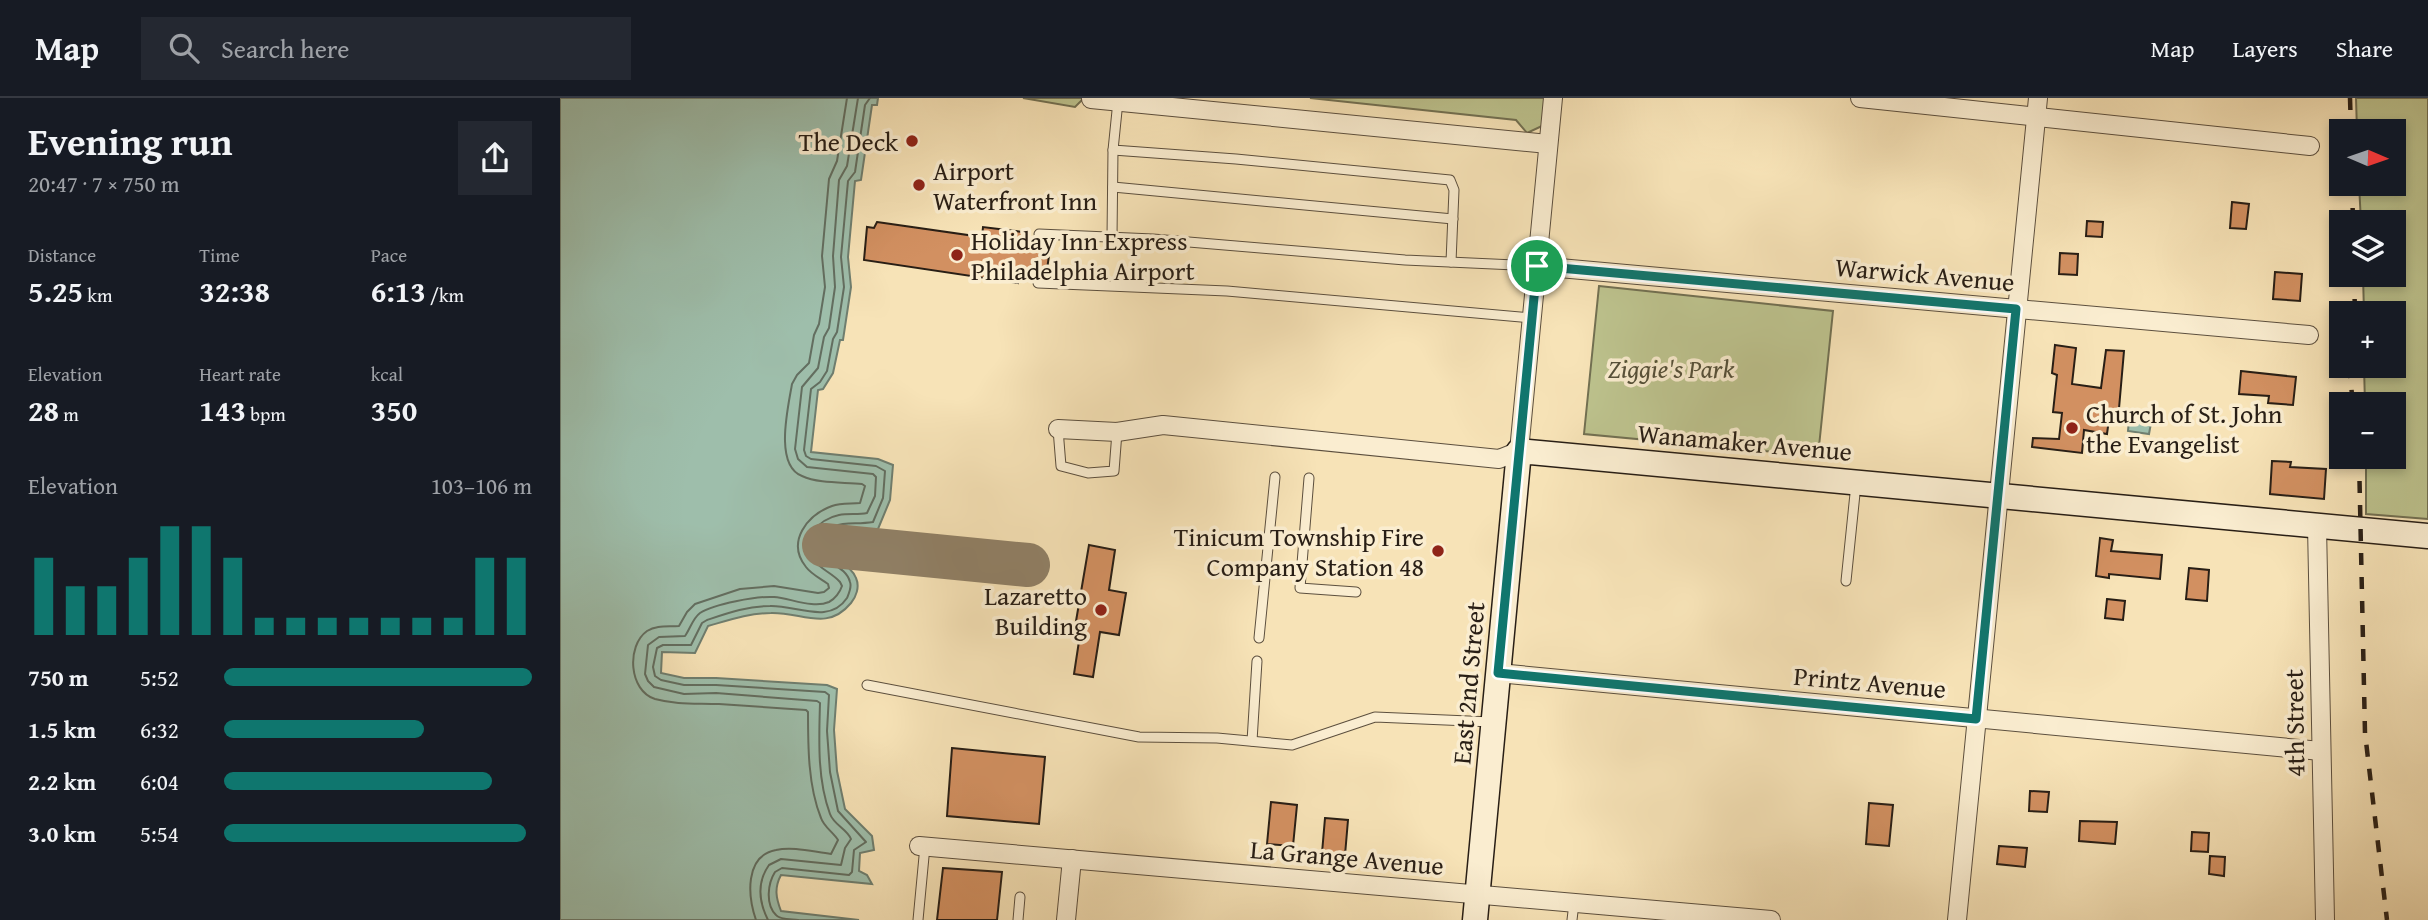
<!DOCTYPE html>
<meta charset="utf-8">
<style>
body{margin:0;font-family:"Gentium Book Plus",serif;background:#242831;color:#f1f3f6;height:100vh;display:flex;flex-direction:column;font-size:26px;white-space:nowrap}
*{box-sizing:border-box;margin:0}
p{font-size:23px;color:#9ea1a6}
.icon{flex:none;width:38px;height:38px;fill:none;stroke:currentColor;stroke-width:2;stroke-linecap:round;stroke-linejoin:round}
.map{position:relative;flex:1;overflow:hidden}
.panel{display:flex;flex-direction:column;background:#171b24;width:560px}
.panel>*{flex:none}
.needle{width:46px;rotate:92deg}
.controls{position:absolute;left:1769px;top:21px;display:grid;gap:14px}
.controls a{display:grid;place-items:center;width:77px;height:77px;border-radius:0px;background:#171b24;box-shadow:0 4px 10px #0003;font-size:35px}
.pin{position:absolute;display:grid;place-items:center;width:60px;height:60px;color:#fff;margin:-30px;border:4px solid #fff;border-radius:50%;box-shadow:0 2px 7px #0007}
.round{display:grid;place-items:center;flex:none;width:74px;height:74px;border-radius:0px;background:#242831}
.summary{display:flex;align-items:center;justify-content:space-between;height:119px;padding:0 28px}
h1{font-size:38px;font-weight:700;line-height:52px}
.figures{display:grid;grid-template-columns:repeat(3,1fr);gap:10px;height:119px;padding:7px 28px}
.figures div{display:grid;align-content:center}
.figures b{font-size:30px;font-weight:700}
.figures small{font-size:19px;font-weight:400}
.figures p{font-size:19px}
.chart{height:196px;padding:14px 28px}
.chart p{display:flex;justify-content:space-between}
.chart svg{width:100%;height:126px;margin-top:7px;stroke:#0f766e;stroke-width:6}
ul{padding:0 28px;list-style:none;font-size:23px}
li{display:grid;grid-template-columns:112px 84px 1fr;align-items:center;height:52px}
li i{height:18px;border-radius:9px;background:#0f766e}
header{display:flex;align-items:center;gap:42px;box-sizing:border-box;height:98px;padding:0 35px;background:#171b24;border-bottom:2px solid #363941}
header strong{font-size:33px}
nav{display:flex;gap:38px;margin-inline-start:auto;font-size:24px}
.search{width:490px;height:63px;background:#242831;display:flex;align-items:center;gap:18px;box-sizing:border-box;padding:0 24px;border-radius:0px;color:#9ea1a6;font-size:26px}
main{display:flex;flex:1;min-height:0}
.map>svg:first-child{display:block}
</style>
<header>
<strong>Map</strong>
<div class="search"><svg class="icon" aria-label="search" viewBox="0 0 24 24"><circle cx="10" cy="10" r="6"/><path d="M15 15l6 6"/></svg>Search here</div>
<nav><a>Map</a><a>Layers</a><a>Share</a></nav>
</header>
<main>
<section class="panel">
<div class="summary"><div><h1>Evening run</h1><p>20:47 · 7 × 750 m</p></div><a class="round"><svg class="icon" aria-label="share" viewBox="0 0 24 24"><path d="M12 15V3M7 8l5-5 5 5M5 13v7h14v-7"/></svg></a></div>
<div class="figures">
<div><p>Distance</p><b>5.25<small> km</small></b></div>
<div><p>Time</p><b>32:38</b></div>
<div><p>Pace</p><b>6:13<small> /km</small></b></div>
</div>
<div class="figures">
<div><p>Elevation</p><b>28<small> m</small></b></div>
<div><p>Heart rate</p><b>143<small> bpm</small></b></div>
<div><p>kcal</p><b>350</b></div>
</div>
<div class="chart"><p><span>Elevation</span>103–106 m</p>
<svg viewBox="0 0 160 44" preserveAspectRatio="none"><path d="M5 44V17M15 44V27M25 44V27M35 44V17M45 44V6M55 44V6M65 44V17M75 44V38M85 44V38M95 44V38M105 44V38M115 44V38M125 44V38M135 44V38M145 44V17M155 44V17"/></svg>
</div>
<ul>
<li><b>750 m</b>5:52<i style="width:100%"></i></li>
<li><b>1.5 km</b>6:32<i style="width:65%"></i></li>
<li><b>2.2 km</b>6:04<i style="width:87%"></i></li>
<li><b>3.0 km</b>5:54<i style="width:98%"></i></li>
</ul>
</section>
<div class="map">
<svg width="1868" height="822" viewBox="0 0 1868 822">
<rect width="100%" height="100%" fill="#f7e3b7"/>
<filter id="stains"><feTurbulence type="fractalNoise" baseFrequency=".00286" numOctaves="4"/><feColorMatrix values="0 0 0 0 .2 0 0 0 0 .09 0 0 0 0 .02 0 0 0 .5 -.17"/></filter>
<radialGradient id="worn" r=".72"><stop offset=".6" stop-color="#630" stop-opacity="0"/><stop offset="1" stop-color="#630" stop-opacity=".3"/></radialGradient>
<!-- green -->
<g fill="#bdc38e" stroke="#727052" stroke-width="2">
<polygon points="463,0 524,0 515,9"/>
<polygon points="750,0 987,0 982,28 967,35 956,22"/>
<polygon points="1796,0 1868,0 1868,421 1806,416 1806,359 1834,359 1834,306 1805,306 1804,268 1834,268 1834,215 1804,215 1803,177 1834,177 1834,124 1801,124 1799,86 1834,86 1834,33 1797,33"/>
<polygon points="1039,188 1273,213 1258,358 1024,336"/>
</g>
<!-- water -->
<g fill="#9ebeab" stroke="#6f7e6f" stroke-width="2">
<path d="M 0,0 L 318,0 L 317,7 L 312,7 L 301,82 L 295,83 L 288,159 L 291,189 L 283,242 L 280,242 L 273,275 L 263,291 L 258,292 L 251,354 L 318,361 L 333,367 L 330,402 L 318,431 C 298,432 275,428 264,446 C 270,461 290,465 296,480 C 300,489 296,499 291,505 C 267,534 242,514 211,515 C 189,515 169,522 148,528 L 135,555 L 102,554 L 101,575 L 124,580 L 156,580 L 267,587 L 277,591 L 274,632 L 277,673 L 285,711 L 312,738 L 314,752 L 300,755 L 299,773 L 307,777 L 312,786 L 221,777 C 214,790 216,800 221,813 L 299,822 L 0,822 Z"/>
<polygon points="1569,322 1591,325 1589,336 1568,333"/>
</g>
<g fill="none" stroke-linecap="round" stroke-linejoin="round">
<!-- shore -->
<g stroke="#636e60" stroke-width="2">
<path d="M 196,822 C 188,799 184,758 216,752 C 233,748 254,754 271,756 L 278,742 C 273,734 264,729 261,720 C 248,688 248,648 248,614 L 246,612 C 217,610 188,608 159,606 C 137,605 117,607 95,601 C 69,593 66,548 87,533 C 97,527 108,529 119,528 L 127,514 L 135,506 L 180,491 L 214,488 L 258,495 L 264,494 L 269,490 L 268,486 C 261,481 251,476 246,469 C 226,444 247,417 272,408 C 281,405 291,406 300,405 L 305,388 L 302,386 C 284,384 259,386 242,378 C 214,367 228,310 232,286 L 237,277 L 249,265 L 254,237 L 259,226 L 265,189 L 262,158 L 269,81 L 277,63 L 287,0"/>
<path d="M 208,822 C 199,804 197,784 209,767 L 221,761 L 281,767 L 285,750 L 291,741 C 287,731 274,727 270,716 C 257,681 259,641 260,605 L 257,603 L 156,595 L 124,596 L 94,589 L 88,583 L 85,576 L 88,547 L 99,539 L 125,538 C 130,531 133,520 140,515 C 154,506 197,498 214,499 C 230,500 253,511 269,504 C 275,501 280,494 282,488 L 280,484 C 272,475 260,471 254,462 C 239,442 259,421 279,417 C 288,415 298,417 307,415 L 315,398 L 316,379 L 313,376 L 247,369 L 238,361 L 235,351 L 242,289 L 258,270 L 264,239 L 269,230 L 275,189 L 273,158 L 279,82 L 287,68 L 298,0"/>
<path d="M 238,822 C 232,821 220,822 216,817 C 205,806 208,785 215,774 L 222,770 L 289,777 L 292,774 L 294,752 L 306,744 L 278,713 L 270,674 L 267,633 L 269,597 L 265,594 L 156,587 L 124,587 L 101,582 L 95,578 L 93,569 L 97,550 L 103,547 L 131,547 L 142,525 L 147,522 C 168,515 188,508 210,508 C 236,507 269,527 287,500 C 289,495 292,489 290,484 C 285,465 257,465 257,444 C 272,419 290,428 313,424 L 323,400 L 325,373 L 316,368 L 251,361 L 246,358 L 244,352 L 251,291 L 260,284 L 267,273 L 273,241 L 277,234 L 284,189 L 281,159 L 288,83 L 295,74 L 305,7 L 310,0"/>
</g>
<!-- taxiway -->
<polyline stroke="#908066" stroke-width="44" points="264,447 468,467"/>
</g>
<!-- building -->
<g fill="#d29061" stroke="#281e15" stroke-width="2">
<polygon points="1672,104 1689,106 1686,131 1670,130"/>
<polygon points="1527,123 1543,124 1542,139 1526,138"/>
<polygon points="317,124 422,139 423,129 463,134 462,147 490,151 486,178 459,173 458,185 304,162 307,129 314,130"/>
<polygon points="1500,155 1518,156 1517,177 1499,176"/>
<polygon points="1715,174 1742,176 1740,203 1713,201"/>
<polygon points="1495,247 1516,250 1512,286 1541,290 1546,252 1564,253 1558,322 1549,321 1547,336 1524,332 1522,355 1472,349 1473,340 1499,341 1502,315 1493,314 1497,277 1492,275"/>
<polygon points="1681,273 1736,279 1733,307 1708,305 1709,298 1679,296"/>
<polygon points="1712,363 1731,364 1730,369 1766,371 1764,401 1710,396"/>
<polygon points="1540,440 1553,442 1551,453 1602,457 1600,481 1549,476 1549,480 1536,478"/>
<polygon points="529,447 555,452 549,492 566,495 559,537 540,534 533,579 514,576 521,530 515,529"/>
<polygon points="1629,470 1649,472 1647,503 1626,501"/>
<polygon points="1547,501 1565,503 1563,522 1545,520"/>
<polygon points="392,650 485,659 479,726 387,718"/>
<polygon points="1470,693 1489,694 1487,714 1469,713"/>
<polygon points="711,704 737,707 733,748 707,746"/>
<polygon points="1309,705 1333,707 1329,748 1306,746"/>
<polygon points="765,720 788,722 785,757 762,755"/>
<polygon points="1520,723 1557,724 1555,746 1519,743"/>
<polygon points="1632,734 1649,735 1648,754 1631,753"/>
<polygon points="1439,748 1467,750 1465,769 1437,766"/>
<polygon points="1650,758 1665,759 1664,778 1649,776"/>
<polygon points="383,770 442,774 437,822 377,822"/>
</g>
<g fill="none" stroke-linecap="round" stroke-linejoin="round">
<defs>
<g id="lane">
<polyline points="558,3 553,52 676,61 890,82 894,92 891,164"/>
<polyline points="553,89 893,121"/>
<polyline points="479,136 593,141 845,162 977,168"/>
<polyline points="552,139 553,52"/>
<polyline points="478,185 667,193 972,220"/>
<polyline points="498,331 501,368 528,375 554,373 557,334"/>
<polyline points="749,380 740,490 796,494"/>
<polyline points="1286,483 1296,386"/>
<polyline points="699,540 715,379"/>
<polyline points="307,587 579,639 657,640 732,647 815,619 932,624"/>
<polyline points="692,643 697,563"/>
<polyline points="358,822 365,748"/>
<polyline points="458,822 460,799"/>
<polyline points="1012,822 1014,805"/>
</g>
<g id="street">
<polyline points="1300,0 1750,48"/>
<polyline points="531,1 988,46"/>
<polyline points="977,168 1749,237"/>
<polyline points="498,331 557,334 603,327 939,361 959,353 993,0"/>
<polyline points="1757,428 1765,822"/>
<polyline points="938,575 1761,653"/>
<polyline points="359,748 1211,822"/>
<polyline points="506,822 512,761"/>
<polyline points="1397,822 1478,0"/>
</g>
<polyline id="secondary" points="915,822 959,353 1868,438"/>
</defs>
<!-- lane casing -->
<use href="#lane" stroke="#5c4f3e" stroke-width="11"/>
<!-- street casing -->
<use href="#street" stroke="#5c4f3e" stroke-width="20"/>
<!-- secondary casing -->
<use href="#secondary" stroke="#281e15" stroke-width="27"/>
<!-- lane -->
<use href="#lane" stroke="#faedd0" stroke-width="9"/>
<!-- street -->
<use href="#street" stroke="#faedd0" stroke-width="18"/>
<!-- secondary -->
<use href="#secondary" stroke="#faedd0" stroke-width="24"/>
<!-- rail -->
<g stroke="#281e15" stroke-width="4.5" stroke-dasharray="12 12" stroke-linecap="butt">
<polyline points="1790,0 1791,33"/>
<polyline points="1792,86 1793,124"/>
<polyline points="1794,177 1795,215"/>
<polyline points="1789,268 1793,306"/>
<polyline points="1799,359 1805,635 1827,822"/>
</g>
</g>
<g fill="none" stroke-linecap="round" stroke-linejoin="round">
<defs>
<polygon id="route" points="977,168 1456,211 1416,621 938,575"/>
</defs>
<!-- route casing -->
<use href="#route" stroke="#fff" stroke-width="14"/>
<!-- route -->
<use href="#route" stroke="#0f766e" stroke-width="9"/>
</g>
<!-- markers -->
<g fill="#8f2418" stroke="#faedd0" stroke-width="2.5">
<circle cx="352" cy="43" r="7"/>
<circle cx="359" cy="87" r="7"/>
<circle cx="397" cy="157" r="7"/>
<circle cx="1512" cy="330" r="7"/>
<circle cx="878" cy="453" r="7"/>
<circle cx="541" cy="512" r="7"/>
</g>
<g text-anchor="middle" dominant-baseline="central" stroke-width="7" stroke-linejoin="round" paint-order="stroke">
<!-- poi labels -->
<g font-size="26" fill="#281e15" stroke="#faedd0" text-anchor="end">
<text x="338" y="43">The Deck</text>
<text x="373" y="72" text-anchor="start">Airport<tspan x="373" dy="30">Waterfront Inn</tspan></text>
<text x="411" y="142" text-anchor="start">Holiday Inn Express<tspan x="411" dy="30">Philadelphia Airport</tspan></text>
<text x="1526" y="315" text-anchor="start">Church of St. John<tspan x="1526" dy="30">the Evangelist</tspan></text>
<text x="864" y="438">Tinicum Township Fire<tspan x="864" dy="30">Company Station 48</tspan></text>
<text x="527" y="497">Lazaretto<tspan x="527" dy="30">Building</tspan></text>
</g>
<!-- street labels -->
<g font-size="26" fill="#281e15" stroke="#faedd0">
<text transform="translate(1365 176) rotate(5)">Warwick Avenue</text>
<text transform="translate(1185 344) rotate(5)">Wanamaker Avenue</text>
<text transform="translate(1310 584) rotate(5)">Printz Avenue</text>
<text transform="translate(908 585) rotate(-85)">East 2nd Street</text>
<text transform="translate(1734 625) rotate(-91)">4th Street</text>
<text transform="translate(787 759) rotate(5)">La Grange Avenue</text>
</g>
<!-- park labels -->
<g font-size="26" font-style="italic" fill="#555039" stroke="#faedd0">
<text x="1111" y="270">Ziggie's Park</text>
</g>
</g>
<rect width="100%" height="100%" filter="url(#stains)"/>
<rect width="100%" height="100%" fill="url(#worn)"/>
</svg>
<div class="controls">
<a><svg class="needle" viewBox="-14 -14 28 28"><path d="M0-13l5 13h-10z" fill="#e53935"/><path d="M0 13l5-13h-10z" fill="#9ea1a6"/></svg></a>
<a><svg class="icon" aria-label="layers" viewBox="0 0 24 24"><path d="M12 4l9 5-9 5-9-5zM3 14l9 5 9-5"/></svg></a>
<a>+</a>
<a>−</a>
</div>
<div class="pin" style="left:977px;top:168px;background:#1e9e55"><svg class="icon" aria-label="arrive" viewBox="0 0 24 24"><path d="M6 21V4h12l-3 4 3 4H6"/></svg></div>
</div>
</main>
